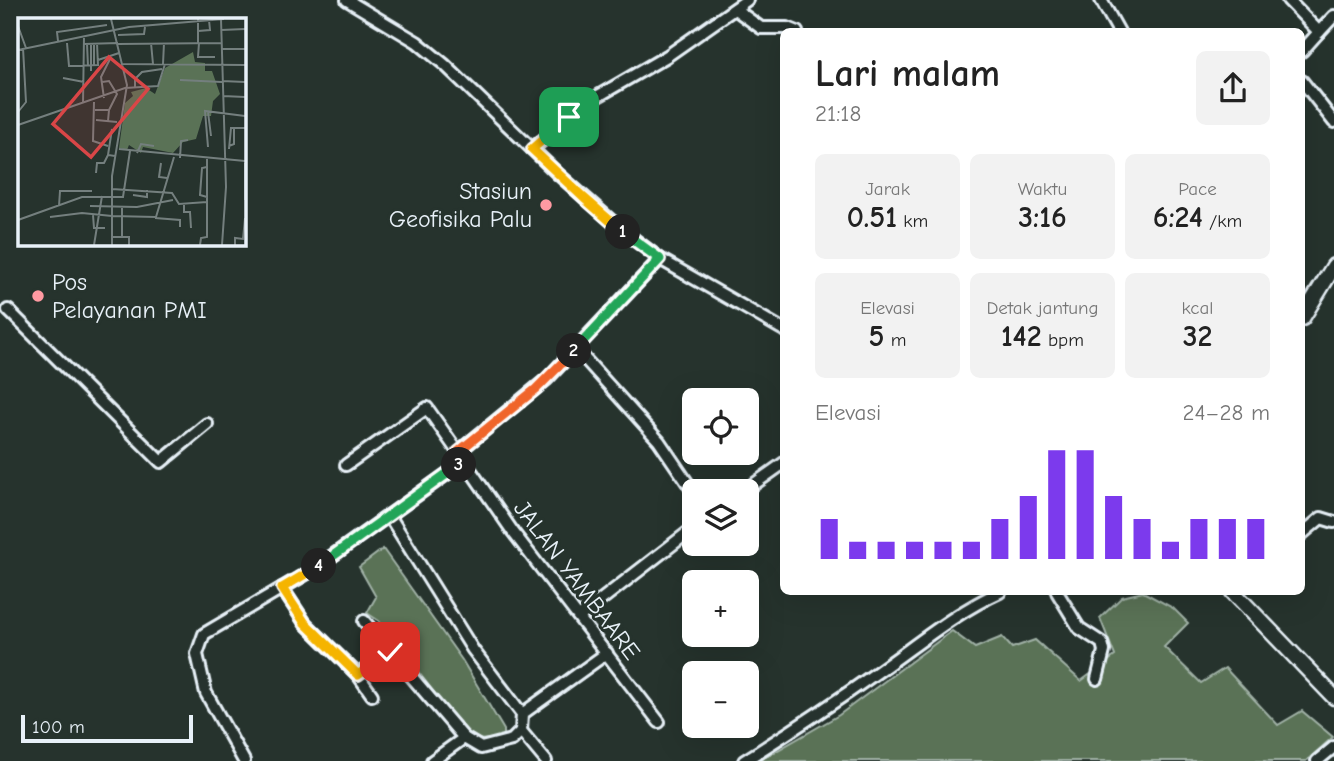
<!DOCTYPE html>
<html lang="id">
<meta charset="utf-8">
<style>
body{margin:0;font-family:"Comic Neue",sans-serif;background:#f2f2f2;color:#222;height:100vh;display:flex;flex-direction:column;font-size:26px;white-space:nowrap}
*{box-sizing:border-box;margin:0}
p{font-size:23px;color:#767676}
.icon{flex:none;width:38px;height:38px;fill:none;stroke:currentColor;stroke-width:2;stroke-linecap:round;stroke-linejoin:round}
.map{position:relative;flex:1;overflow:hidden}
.sheet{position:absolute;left:780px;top:28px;width:525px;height:567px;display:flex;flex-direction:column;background:#fff;border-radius:10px;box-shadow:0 7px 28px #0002}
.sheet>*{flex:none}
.buttons{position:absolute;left:682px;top:388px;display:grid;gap:14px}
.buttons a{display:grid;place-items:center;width:77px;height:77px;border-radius:10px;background:#fff;box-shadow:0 7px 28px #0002;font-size:35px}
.scale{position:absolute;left:21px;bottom:18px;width:172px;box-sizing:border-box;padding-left:7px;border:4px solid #e8f1f8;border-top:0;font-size:19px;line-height:24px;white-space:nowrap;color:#e8f1f8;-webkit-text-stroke:5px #26332d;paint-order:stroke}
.pin{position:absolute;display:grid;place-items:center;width:60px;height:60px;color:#fff;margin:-30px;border-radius:14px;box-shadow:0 4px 10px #0006}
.km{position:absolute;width:35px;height:35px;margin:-18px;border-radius:50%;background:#222;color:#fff;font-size:19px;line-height:35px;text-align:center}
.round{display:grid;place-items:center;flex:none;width:74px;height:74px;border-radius:10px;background:#f2f2f2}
.overview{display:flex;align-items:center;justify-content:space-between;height:119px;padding:0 35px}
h1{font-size:38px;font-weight:700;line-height:52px}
.metrics{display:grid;grid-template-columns:repeat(3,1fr);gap:10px;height:119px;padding:7px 35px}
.metrics div{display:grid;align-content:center;border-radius:10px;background:#f2f2f2;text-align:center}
.metrics b{font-size:30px;font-weight:700}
.metrics small{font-size:19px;font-weight:400}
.metrics p{font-size:19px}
.chart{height:196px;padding:14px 35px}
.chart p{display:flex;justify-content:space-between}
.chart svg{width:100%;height:126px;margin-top:7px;stroke:#7c3aed;stroke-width:6}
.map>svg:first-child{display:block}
</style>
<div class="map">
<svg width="1334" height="761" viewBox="0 0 1334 761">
<rect width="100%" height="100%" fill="#26332d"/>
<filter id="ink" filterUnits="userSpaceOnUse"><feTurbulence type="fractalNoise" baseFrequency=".0143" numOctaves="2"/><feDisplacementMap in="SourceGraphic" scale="14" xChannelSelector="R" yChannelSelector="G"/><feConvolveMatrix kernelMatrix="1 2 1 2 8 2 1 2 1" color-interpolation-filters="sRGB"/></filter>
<g filter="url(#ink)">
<!-- green -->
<g fill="#5a7256" stroke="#a1b2a7" stroke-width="2">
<polygon points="383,549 462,660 504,730 504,738 477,740 457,722 379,621 367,613 376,597 359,567"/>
<polygon points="1143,592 1173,608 1188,623 1164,647 1201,683 1225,668 1278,725 1302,711 1333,737 1306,761 759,761 839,715 952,631 975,648 1002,637 1012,648 1035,640 1081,681 1115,656 1100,618 1122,597"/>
</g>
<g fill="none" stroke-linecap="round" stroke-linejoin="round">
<defs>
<g id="minor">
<polyline points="347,0 417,42 445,65 558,174 623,231 660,259 784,330"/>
<polyline points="1101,0 1119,32"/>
<polyline points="1288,0 1319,32 1334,16"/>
<polyline points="735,9 761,28 787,28 797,32"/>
<polyline points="1302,51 1319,32"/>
<polyline points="1302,81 1334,122"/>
<polyline points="532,149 593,99 667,56 747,0"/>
<polyline points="8,310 161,462 207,424"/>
<polyline points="576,349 659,441 695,494"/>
<polyline points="346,465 427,408 458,452"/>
<polyline points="743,492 784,463"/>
<polyline points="390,517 473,650 522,714 521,731 512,740 481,748 464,738 432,761"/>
<polyline points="1302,534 1321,518 1334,522"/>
<polyline points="282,588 305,623 358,675 372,695"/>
<polyline points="1057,592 1079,628 1102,643 1104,651 1097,679"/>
<polyline points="579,617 695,527"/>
<polyline points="364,621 464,738"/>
<polyline points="358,675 390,651"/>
<polyline points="522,714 607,653"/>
<polyline points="659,722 513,532 458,452 547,379 660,259"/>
<polyline points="521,731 546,761"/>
<polyline points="244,761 206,693 197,654 204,634 311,571 465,461"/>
<path d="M 744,761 C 790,732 834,703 879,671 C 918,644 956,612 1000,592"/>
<polyline points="1317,761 1334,747"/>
</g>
<g id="tertiary">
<polyline points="1302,318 1334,266"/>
<polyline points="1233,592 1334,697"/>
</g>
</defs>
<!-- minor casing -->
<use href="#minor" stroke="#e8f1f8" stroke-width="16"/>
<!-- tertiary casing -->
<use href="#tertiary" stroke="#e8f1f8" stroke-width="19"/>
<!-- minor -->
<use href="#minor" stroke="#26332d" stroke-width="10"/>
<!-- tertiary -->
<use href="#tertiary" stroke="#26332d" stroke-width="14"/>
</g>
</g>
<g fill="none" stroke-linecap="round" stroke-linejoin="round" filter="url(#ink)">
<defs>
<polyline id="split-1" points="569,117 532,149 584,198 623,232"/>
<polyline id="split-2" points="574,351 660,259 623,232"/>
<polyline id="split-3" points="459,465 465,461 458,452 536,389 574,351"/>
<polyline id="split-4" points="319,566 459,465"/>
<polyline id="split-5" points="319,566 282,588 305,623 358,675 390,652"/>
</defs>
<!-- split-1 casing -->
<use href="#split-1" stroke="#fff" stroke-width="14"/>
<!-- split-2 casing -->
<use href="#split-2" stroke="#fff" stroke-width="14"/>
<!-- split-3 casing -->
<use href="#split-3" stroke="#fff" stroke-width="14"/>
<!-- split-4 casing -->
<use href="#split-4" stroke="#fff" stroke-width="14"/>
<!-- split-5 casing -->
<use href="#split-5" stroke="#fff" stroke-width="14"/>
<!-- split-1 -->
<use href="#split-1" stroke="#f5b400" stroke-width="9"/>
<!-- split-2 -->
<use href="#split-2" stroke="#22a559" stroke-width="9"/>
<!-- split-3 -->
<use href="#split-3" stroke="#f0652b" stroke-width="9"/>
<!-- split-4 -->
<use href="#split-4" stroke="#22a559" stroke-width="9"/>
<!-- split-5 -->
<use href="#split-5" stroke="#f5b400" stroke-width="9"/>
</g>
<!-- markers -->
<g fill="#ff9aa2" stroke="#26332d" stroke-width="2.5">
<circle cx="546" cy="205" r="7"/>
<circle cx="38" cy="296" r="7"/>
</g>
<g text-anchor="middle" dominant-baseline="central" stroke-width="6" stroke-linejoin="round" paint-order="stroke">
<!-- poi labels -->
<g font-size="24" fill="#e8f1f8" stroke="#26332d" text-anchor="end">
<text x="532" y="191">Stasiun<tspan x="532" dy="28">Geofisika Palu</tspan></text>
<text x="52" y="282" text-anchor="start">Pos<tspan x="52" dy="28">Pelayanan PMI</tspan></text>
</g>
<!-- street labels -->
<g font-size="24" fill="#e8f1f8" stroke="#26332d">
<text transform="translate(577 580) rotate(53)">JALAN YAMBAARE</text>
</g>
</g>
<!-- overview -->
<g transform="translate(18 18)">
<rect width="228" height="228" fill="#26332d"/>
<path d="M 175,34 L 177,44 L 187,45 L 187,53 L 194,53 L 202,76 L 195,83 L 193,98 L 185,98 L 178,121 L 165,124 L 155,135 L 125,129 L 123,135 L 111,127 L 109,132 L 101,130 L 107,85 L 115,78 L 113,74 L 128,70 L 137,76 L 147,50 Z" fill="#5a7256"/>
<path fill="none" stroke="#747f7e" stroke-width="2" d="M 93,1 L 109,67 L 94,158 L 94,227M 203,1 L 208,169 L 204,227M 0,8 L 8,30M 203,12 L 227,11M 180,13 L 192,12 L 191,2M 100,17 L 126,16 L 127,9M 40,23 L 39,14 L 89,7M 49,25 L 51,48 L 80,47 L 79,25M 133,25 L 135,46M 180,25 L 180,1M 181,25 L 180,39 L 197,39M 66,26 L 100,25M 69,26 L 70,48M 73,26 L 73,53M 76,26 L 76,48M 100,26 L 203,25M 203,31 L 227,31M 0,32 L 111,9 L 206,1M 80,42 L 101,35M 103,46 L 227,47M 145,46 L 146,25M 45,60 L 66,64M 162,62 L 204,64M 204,63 L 227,64M 84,64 L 91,63 L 99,76 L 91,92M 117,69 L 117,61 L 124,54 L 144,51M 205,78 L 227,79M 86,80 L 83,59 L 92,41M 76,84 L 75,123 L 90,128M 65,86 L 66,18M 77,92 L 91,92 L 90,103M 0,94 L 8,84 L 5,30M 190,94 L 193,118M 78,102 L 99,104M 0,107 L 107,70 L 140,68 L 147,46M 94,111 L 90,137 L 97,138M 211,128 L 216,126 L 216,109M 190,129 L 187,93 L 227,98M 101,131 L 227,143M 211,131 L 213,110 L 227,110M 119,135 L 123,126 L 136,128M 162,140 L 163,123 L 170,122M 143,145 L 141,159 L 149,160M 227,145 L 227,182M 78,155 L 79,145 L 86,145 L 90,137M 94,171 L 154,175 L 161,186 L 189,184M 115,177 L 129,179 L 129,172M 189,179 L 182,177 L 184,150 L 189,149M 166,185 L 166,194 L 172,194 L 173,210M 41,188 L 42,173 L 74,173M 72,188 L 119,189 L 155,182M 104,188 L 104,219M 75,197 L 76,210 L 87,210M 94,198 L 138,199 L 156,139M 32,199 L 64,195 L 94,198M 137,200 L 162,202 L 162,209M 0,202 L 64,179 L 105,179 L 112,133M 94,219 L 111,219 L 111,227M 76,227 L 84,178M 182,227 L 183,220 L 189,219 L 189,141M 217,227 L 217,220 L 225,221 L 227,200"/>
<path fill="#d94647" fill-opacity="0.15" stroke="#d94647" stroke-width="3.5" d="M 91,39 L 130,71 L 73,139 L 35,106 Z"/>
<rect width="228" height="228" fill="none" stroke="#e8f1f8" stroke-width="3.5"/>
</g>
</svg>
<div class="buttons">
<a><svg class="icon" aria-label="locate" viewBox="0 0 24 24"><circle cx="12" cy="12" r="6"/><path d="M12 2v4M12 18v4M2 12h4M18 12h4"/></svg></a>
<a><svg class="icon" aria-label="layers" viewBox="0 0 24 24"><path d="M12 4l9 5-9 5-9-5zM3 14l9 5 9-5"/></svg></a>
<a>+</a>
<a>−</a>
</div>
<div class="scale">100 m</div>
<div class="pin" style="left:569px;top:117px;background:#1e9e55"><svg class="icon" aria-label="arrive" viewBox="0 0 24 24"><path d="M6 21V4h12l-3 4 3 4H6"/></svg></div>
<div class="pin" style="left:390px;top:652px;background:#d93025"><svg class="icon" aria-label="check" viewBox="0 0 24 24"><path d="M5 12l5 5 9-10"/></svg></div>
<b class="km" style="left:623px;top:232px">1</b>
<b class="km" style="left:574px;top:351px">2</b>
<b class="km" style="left:459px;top:465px">3</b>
<b class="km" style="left:319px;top:566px">4</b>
<section class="sheet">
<div class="overview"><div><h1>Lari malam</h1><p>21:18</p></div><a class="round"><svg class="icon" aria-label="share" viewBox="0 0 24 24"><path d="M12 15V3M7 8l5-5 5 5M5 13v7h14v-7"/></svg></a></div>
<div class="metrics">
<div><p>Jarak</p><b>0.51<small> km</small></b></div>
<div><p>Waktu</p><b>3:16</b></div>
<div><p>Pace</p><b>6:24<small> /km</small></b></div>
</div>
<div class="metrics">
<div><p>Elevasi</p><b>5<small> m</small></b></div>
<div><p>Detak jantung</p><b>142<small> bpm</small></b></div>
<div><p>kcal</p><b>32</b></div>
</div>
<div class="chart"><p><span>Elevasi</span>24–28 m</p>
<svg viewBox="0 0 160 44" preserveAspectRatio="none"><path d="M5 44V30M15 44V38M25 44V38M35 44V38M45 44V38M55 44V38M65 44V30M75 44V22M85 44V6M95 44V6M105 44V22M115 44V30M125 44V38M135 44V30M145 44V30M155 44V30"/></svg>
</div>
</section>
</div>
